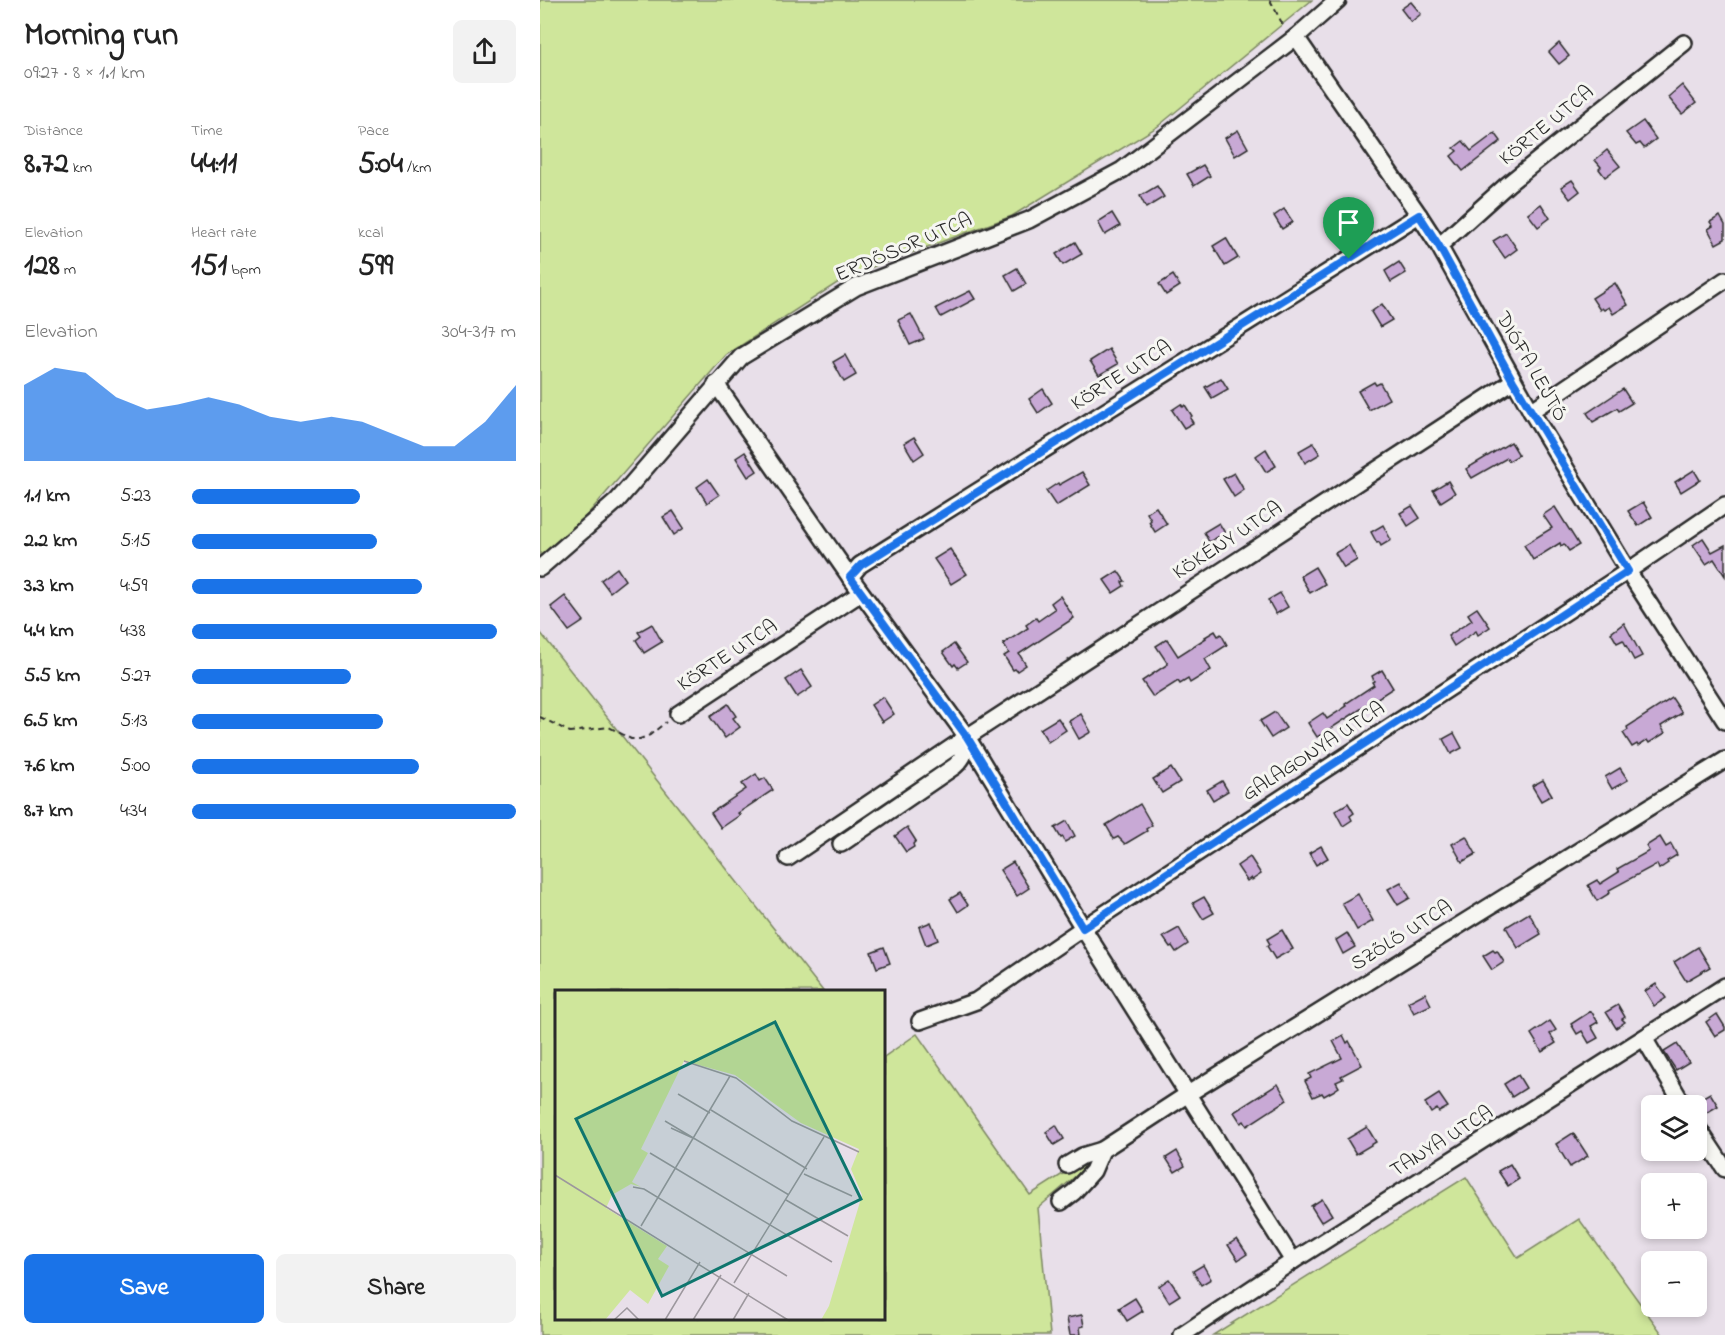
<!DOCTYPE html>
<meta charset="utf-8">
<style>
body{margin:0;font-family:"Indie Flower",sans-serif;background:#f2f2f2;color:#222;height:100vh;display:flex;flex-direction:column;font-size:22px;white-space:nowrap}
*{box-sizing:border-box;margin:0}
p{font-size:20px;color:#767676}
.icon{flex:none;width:33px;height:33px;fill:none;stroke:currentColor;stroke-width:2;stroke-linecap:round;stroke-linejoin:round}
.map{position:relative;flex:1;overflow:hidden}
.side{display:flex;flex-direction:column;background:#fff;width:540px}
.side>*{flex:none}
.controls{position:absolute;left:1101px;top:1095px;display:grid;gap:12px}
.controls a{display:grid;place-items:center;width:66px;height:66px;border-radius:9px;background:#fff;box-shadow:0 3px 9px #0003;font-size:30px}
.pin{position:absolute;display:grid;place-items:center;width:51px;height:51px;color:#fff;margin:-62px -26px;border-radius:50% 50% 50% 0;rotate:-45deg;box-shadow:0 0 6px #0007}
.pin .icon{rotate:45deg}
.round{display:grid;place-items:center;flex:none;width:63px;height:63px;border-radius:9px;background:#f2f2f2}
.summary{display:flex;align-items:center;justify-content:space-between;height:102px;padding:0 24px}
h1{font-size:33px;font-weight:700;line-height:45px}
.figures{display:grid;grid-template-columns:repeat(3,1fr);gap:9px;height:102px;padding:6px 24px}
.figures div{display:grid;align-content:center}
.figures b{font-size:30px;font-weight:700}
.figures small{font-size:16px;font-weight:400}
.figures p{font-size:16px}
.chart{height:168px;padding:12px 24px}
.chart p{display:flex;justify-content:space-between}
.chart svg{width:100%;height:108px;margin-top:6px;fill:#1a73e8;opacity:.7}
.button{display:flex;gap:12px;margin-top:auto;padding:12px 24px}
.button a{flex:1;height:69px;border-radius:9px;background:#1a73e8;color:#fff;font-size:24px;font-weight:700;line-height:69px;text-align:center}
.button a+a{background:#f2f2f2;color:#222}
ul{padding:0 24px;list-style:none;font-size:20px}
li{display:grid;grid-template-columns:96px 72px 1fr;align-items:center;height:45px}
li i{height:15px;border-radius:8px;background:#1a73e8}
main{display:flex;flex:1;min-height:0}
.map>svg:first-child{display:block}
</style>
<main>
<section class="side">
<div class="summary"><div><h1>Morning run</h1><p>09:27 · 8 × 1.1 km</p></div><a class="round"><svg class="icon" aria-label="share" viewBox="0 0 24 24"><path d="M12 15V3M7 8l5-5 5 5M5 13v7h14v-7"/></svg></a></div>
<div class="figures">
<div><p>Distance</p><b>8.72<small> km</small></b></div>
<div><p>Time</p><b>44:11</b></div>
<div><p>Pace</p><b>5:04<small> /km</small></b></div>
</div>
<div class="figures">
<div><p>Elevation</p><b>128<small> m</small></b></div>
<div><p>Heart rate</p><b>151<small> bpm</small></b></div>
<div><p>kcal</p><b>599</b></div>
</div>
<div class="chart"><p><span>Elevation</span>304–317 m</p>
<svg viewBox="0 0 160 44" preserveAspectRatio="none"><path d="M0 44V13L10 6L20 8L30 18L40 23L50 21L60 18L70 21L80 26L90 28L100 26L110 28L120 33L130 38L140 38L150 28L160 13V44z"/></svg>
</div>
<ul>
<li><b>1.1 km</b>5:23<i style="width:52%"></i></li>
<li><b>2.2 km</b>5:15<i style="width:57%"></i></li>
<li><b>3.3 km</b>4:59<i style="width:71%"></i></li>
<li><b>4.4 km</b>4:38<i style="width:94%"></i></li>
<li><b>5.5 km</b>5:27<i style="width:49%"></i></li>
<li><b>6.5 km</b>5:13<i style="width:59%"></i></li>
<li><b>7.6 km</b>5:00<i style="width:70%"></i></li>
<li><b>8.7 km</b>4:34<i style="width:100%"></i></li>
</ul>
<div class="button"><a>Save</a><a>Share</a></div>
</section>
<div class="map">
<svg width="1185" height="1335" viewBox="0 0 1185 1335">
<rect width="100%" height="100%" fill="#e8dfe9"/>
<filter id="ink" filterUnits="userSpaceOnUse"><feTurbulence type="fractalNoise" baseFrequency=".0167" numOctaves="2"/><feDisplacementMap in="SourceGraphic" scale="12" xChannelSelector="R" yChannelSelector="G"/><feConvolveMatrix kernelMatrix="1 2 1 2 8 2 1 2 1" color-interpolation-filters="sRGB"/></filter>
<g filter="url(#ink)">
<!-- green -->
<g fill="#cfe69b" stroke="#7d8863" stroke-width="1.5">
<polygon points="0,0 772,0 617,127 472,216 308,276 186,355 0,569"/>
<polygon points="0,632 283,991 16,992 16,1318 344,1318 344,1057 377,1034 490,1195 540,1163 550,1160 544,1169 498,1208 510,1335 0,1335"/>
<polygon points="926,1177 978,1258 1039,1219 1123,1335 673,1335"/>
</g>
<!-- building -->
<g fill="#c8a9d5" stroke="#2b2b2b" stroke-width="1.5">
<polygon points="871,2 881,14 871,22 861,9"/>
<polygon points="1019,43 1029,56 1019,64 1009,52"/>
<polygon points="1142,85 1156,103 1142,114 1128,97"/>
<polygon points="1103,121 1116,139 1104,148 1100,143 1096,145 1086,133"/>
<polygon points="698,130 708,148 695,156 685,138"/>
<polygon points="955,133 961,141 923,171 911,156 917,151 914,148 923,141 931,151"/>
<polygon points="1067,150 1080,166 1065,177 1059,169 1061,167 1055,160"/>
<polygon points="663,165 670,176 654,186 647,174"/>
<polygon points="1032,180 1040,191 1030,199 1021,187"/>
<polygon points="617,186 624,197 606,208 600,196"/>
<polygon points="1001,204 1010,218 998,227 988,214"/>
<polygon points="744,209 753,222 742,229 734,216"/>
<polygon points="572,213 580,226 565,235 558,222"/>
<polygon points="1180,216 1185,225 1185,239 1176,244 1168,229 1173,226 1170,222"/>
<polygon points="966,233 977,249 965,258 953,241"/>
<polygon points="686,238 698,258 685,266 673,246"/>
<polygon points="535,242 542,254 523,265 516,254"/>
<polygon points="859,262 866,273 851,282 845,271"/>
<polygon points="477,268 486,284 474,291 465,275"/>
<polygon points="633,275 640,286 626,295 619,284"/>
<polygon points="1075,283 1088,305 1073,314 1069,307 1064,310 1062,308 1060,310 1052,298"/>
<polygon points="430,291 435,299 401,317 396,308"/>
<polygon points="842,304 852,320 840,327 831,312"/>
<polygon points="371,314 384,339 370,345 358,320"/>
<polygon points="569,349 578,364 559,375 550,361"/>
<polygon points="305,355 316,375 304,382 293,362"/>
<polygon points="681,378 688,389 672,398 665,387"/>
<polygon points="834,382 836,385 840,383 849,399 829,410 818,391"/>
<polygon points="503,389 512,403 498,413 489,399"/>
<polygon points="1083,389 1092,403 1079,411 1077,408 1053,422 1047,413"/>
<polygon points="641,404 643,407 645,405 652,416 650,418 653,423 644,428 632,410"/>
<polygon points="374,437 384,453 374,460 364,443"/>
<polygon points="971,442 979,455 969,461 967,458 932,478 926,469"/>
<polygon points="773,443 780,454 765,463 759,451"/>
<polygon points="726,449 736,466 726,472 716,456"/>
<polygon points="205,452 217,471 208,477 196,458"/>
<polygon points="1154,470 1160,480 1141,492 1135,482"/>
<polygon points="542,472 550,485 516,506 506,491 518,483 519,485"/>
<polygon points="694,473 704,490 694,497 683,479"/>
<polygon points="168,479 179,495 167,503 157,487"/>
<polygon points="908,481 915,493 901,502 893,490"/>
<polygon points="1103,502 1112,517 1098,526 1088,511"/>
<polygon points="872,506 880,518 868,526 860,513"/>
<polygon points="616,507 627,524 615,532 609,522 611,520 607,513"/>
<polygon points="1015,507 1039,545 1029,551 1024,544 1021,546 1020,543 993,560 984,545 1012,528 1003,515"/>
<polygon points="133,511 144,528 134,535 123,517"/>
<polygon points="679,523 685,533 669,542 664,532"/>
<polygon points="843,525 851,540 841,546 839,542 837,543 831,532"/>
<polygon points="1163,538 1172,552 1185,545 1185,576 1174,559 1166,564 1153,545"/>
<polygon points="809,545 817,560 804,568 795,553"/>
<polygon points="410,549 427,574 411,584 394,559"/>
<polygon points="775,567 785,584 770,593 760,576"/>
<polygon points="77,568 85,580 70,592 61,580"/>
<polygon points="578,571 585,581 582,582 584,586 573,593 564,580"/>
<polygon points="740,593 748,607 736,614 728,600"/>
<polygon points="25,596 44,621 29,631 11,607"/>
<polygon points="520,596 534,618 479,654 486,665 477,671 475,669 473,670 464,656 469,653 463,644 488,628 486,625 496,618 498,621 515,609 511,603"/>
<polygon points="937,608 950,627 938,635 936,631 914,646 908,636 932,620 928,614"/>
<polygon points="1084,623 1102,656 1094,660 1083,640 1077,643 1071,633"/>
<polygon points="112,624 122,642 104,653 96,640 101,636 98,632"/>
<polygon points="675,631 678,636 681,634 687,645 665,659 671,670 650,683 648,679 640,684 638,681 613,697 602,681 628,664 616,646 627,639 638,656 666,638 665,637"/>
<polygon points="414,644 427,662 418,668 415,664 413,666 403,652"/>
<polygon points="261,670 272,687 257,697 246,680"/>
<polygon points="842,670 853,688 790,729 792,732 782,738 780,735 777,737 768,723 783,713 787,719 807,706 805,704 834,685 832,682 834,681 832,676"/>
<polygon points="343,697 354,714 342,722 331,705"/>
<polygon points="1132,698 1142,713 1121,726 1125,733 1109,743 1107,740 1098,746 1097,744 1092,747 1083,733 1088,730 1087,727"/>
<polygon points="188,704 196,716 193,718 200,727 185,738 170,717"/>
<polygon points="735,712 746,728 731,738 720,721"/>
<polygon points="541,714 551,732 539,739 529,721"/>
<polygon points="518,718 526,730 508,742 500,729"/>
<polygon points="914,733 922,748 911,754 903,739"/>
<polygon points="631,768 640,782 622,793 613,779"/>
<polygon points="1080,768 1088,780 1072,789 1065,777"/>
<polygon points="216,774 220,781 225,778 233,790 198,813 200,815 181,828 171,813 206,789 202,784"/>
<polygon points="1003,780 1012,795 1001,801 992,786"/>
<polygon points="682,781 688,791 673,800 667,790"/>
<polygon points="808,803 814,813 810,816 812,820 803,826 795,811"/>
<polygon points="600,804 612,825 606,829 607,831 585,844 578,837 574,839 566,825"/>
<polygon points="527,821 535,836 525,842 523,837 521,838 515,828"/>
<polygon points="367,827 376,841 373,844 374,847 366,852 355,836"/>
<polygon points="926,836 936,854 922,862 912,844"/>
<polygon points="1120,837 1126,847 1131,844 1137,855 1127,861 1128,863 1119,869 1117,864 1069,890 1070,893 1057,901 1048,885 1057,880 1060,884 1079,872 1077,869 1109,851 1106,846"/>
<polygon points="781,846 788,858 776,865 769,853"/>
<polygon points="710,857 721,874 712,880 711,878 707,881 697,866"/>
<polygon points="473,862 489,888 477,896 460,870"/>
<polygon points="861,882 870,898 858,905 848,889"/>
<polygon points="420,893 428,905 418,912 410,899"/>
<polygon points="818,894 833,921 817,930 802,903"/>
<polygon points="664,897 674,913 663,919 653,903"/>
<polygon points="989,913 1001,934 978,948 966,927"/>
<polygon points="391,922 398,940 386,945 379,927"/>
<polygon points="639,928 648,944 636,952 632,946 630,947 623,937"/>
<polygon points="742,930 753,949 735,959 727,946 730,944 727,939"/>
<polygon points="807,933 815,947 803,954 796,940"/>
<polygon points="344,947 350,963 337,968 331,952"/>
<polygon points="1158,947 1170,967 1146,981 1134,962"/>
<polygon points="953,950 955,952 957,951 964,962 952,970 943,956"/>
<polygon points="1116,984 1126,998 1114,1006 1105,991"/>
<polygon points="885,993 891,1005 874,1013 868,1002"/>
<polygon points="1078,1005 1085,1017 1082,1019 1085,1022 1076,1028 1066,1012"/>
<polygon points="1051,1011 1058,1022 1051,1026 1058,1038 1049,1043 1042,1031 1037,1034 1031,1024"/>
<polygon points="1177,1014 1185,1027 1185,1030 1175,1036 1166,1022"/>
<polygon points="1010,1021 1016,1030 1010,1034 1016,1043 1002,1052 991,1034"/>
<polygon points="803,1035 807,1043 809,1041 822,1065 801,1076 803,1079 796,1082 799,1087 793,1091 784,1096 782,1093 773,1097 765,1081 771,1078 769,1074 802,1058 793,1041"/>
<polygon points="1137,1044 1149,1062 1136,1070 1124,1052"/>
<polygon points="978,1075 986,1088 972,1097 964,1084"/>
<polygon points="738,1084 747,1100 707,1126 704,1121 701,1123 694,1112"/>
<polygon points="1170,1093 1178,1106 1166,1113 1158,1100"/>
<polygon points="899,1094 908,1107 899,1112 897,1109 891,1113 885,1103"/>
<polygon points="516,1125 524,1139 514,1145 506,1132"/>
<polygon points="827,1127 836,1142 816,1154 807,1139"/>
<polygon points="1033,1133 1048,1156 1030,1167 1016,1144"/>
<polygon points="637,1151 645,1166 635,1172 626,1158"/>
<polygon points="970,1164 979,1179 968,1186 958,1171"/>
<polygon points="782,1199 792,1215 781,1222 771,1206"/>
<polygon points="697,1239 707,1254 698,1260 688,1245"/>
<polygon points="663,1265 671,1279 661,1285 653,1271"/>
<polygon points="629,1279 640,1295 629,1302 619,1286"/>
<polygon points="595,1298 603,1311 587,1321 579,1308"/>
<polygon points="542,1315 544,1326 540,1327 541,1335 530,1335 527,1318"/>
</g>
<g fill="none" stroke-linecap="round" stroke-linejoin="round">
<defs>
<g id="minor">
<polyline points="756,37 879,215 899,246 991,411 1088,571 1185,721"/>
<polyline points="899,246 968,184 1144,43"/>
<polyline points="176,384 310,577 427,737 543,928 753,1261"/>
<polyline points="991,411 1185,280"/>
<polyline points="0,568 77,501 201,357 316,287 489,220 582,170 756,37 798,0"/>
<polyline points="310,577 320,565 879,215"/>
<polyline points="138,714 321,593"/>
<path d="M 301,844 L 415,766 C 425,757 426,750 427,737"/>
<polyline points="248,858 427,737 973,381"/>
<polyline points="380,1021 436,1001 543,928 1088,571 1185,505"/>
<polyline points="1104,1038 1144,1106"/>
<polyline points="1156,1125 1185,1169"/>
<polyline points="527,1165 542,1156 562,1150"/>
<polyline points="521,1202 534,1192 553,1171 562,1150 648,1094 1185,760"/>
<polyline points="642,1335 753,1261 1185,986"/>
</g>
</defs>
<!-- minor casing -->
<use href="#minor" stroke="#2b2b2b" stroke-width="20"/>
<!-- path -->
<g stroke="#2b2b2b" stroke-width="2" stroke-dasharray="6 4.5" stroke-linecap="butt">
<polyline points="730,0 744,27"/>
<polyline points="0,717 30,732 69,727 91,739 100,739 110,735 126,722"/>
</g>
<!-- minor -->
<use href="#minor" stroke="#f6f6f2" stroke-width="15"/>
</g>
</g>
<g fill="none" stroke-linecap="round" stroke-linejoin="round" filter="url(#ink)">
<defs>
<polygon id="route" points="879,215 899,246 973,381 1088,571 543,928 427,737 310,577 321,565"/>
</defs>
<!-- route casing -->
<use href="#route" stroke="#fff" stroke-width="12"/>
<!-- route -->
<use href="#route" stroke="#1a73e8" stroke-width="8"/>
</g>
<g text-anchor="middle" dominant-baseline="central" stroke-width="6" stroke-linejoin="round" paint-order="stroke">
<!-- street labels -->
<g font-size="21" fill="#2b2b2b" stroke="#f6f6f2">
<text transform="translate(1007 126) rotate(-39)">KÖRTE UTCA</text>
<text transform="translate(364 248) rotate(-23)">ERDŐSOR UTCA</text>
<text transform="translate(991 367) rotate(60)">DIÓFA LEJTŐ</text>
<text transform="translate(582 376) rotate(-32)">KÖRTE UTCA</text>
<text transform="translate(688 541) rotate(-33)">KÖKÉNY UTCA</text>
<text transform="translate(188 656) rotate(-33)">KÖRTE UTCA</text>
<text transform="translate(774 752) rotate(-33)">GALAGONYA UTCA</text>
<text transform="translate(862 936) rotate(-32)">SZŐLŐ UTCA</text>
<text transform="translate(902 1142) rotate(-32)">TANYA UTCA</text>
</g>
</g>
<!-- overview -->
<g transform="translate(15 990)">
<rect width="330" height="330" fill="#e8dfe9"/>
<path d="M 0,0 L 330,0 L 330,330 L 266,330 L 274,316 L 307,205 L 296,179 L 304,159 L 246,133 L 180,85 L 129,71 L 86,159 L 93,163 L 77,192 L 86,197 L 76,194 L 57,205 L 51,218 L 112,256 L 103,269 L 114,276 L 93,314 L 75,300 L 50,330 L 0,330 Z" fill="#cfe69b"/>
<path fill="none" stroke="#9c979d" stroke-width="1.5" d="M 129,71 L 181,88 L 237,131 L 304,162M 123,104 L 155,123M 156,120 L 252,179M 110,131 L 234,205M 116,138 L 140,149M 95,163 L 277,272M 249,184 L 297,206M 0,185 L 233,330M 78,197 L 89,199 L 232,286M 231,210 L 293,246M 86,236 L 175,86M 179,293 L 269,147M 59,330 L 72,318 L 84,330M 110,330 L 145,272M 138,330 L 166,285M 178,330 L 194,303"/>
<path fill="#0f766e" fill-opacity="0.15" stroke="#0f766e" stroke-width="3" d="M 220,32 L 306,209 L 107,306 L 21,129 Z"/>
<rect width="330" height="330" fill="none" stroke="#2b2b2b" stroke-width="3"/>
</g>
</svg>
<div class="controls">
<a><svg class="icon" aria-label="layers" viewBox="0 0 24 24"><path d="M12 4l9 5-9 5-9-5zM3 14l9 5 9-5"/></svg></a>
<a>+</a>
<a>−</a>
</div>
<div class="pin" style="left:809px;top:259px;background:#1e9e55"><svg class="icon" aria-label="arrive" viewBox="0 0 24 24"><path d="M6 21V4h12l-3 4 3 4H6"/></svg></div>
</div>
</main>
